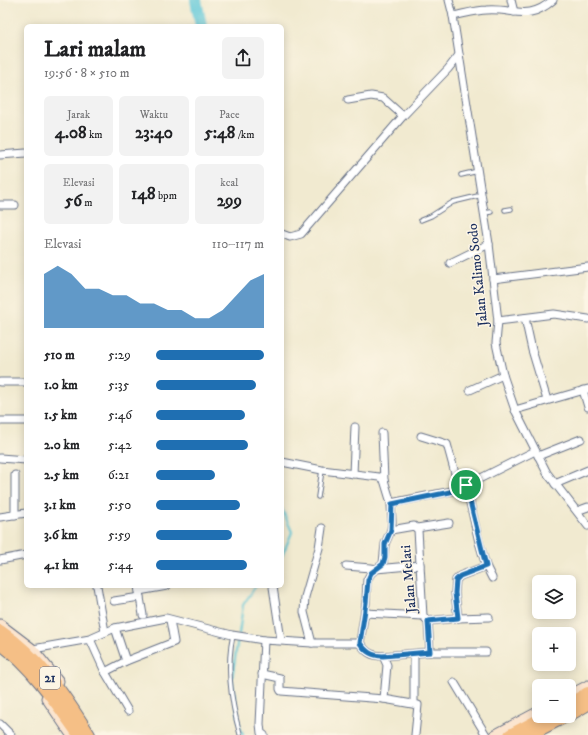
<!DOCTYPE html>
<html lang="id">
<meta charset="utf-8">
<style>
body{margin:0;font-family:"IM FELL DW Pica",serif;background:#f2f2f2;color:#202124;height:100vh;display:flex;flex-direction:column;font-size:15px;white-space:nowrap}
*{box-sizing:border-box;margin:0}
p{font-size:13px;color:#757577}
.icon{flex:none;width:22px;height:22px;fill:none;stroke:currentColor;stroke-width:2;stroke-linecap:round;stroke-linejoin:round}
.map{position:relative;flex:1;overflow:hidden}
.drawer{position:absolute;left:24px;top:24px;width:260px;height:564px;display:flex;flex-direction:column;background:#fff;border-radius:6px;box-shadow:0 2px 10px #0003}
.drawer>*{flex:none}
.tools{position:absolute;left:532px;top:575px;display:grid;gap:8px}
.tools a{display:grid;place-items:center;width:44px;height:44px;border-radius:6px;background:#fff;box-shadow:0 2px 10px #0003;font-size:20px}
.pin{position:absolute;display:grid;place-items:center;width:34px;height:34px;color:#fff;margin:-17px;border:2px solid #fff;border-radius:50%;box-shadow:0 1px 4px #0007}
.round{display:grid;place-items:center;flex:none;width:42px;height:42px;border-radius:6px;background:#f2f2f2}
.summary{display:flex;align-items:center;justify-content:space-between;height:68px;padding:0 20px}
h1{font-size:22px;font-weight:800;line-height:30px}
.figures{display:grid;grid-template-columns:repeat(3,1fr);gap:6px;height:68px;padding:4px 20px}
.figures div{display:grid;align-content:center;border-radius:6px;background:#f2f2f2;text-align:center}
.figures b{font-size:17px;font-weight:800}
.figures small{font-size:11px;font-weight:400}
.figures p{font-size:11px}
.chart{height:112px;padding:8px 20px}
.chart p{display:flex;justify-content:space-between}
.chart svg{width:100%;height:72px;margin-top:4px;fill:#1f6fb2;opacity:.7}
ul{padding:0 20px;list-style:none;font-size:13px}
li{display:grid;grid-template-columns:64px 48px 1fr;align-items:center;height:30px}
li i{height:10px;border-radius:5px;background:#1f6fb2}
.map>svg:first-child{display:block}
</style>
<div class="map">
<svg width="588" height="735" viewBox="0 0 588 735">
<rect width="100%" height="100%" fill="#fcf5e5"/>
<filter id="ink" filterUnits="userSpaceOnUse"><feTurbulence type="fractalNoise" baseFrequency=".025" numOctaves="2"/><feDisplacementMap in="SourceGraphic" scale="8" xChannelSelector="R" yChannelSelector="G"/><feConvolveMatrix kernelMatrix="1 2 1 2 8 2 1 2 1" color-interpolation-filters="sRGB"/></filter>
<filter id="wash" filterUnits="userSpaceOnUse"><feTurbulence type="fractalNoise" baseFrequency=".012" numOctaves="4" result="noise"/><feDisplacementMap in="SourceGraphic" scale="16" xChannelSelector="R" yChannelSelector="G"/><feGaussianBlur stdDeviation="0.9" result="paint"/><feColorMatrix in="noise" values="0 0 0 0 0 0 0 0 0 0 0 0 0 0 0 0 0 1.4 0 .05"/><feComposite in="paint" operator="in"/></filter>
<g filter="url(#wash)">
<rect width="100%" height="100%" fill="#f1ead0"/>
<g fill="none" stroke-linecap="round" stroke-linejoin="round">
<!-- stream -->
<g stroke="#5dc7d8" stroke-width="2">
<polyline points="282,509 292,532 282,556"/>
<polyline points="239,634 243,605 256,586"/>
<polyline points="238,638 232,679 240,727 243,735"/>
</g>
<!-- river -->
<polyline stroke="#5dc7d8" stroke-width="12" points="196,0 201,26"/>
</g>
</g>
<g filter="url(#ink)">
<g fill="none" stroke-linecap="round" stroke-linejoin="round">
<defs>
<g id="lane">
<polyline points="461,175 478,171"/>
<polyline points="505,210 511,209"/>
<polyline points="484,213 491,212"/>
<polyline points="421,220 431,216 453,202 482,195"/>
<polyline points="318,497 322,470"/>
<path d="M 233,635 C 226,667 231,702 240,734"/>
</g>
<g id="street">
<polyline points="449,0 453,16 489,244 498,321 496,343 503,375 515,410 547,473 588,526"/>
<polyline points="511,0 514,12"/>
<path d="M 453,16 C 464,14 476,10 487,10 C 514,8 528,22 553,0"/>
<polyline points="348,100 371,96 383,98 403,116"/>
<polyline points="0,155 26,153"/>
<polyline points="0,205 15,205"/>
<polyline points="282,234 290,237 301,234 403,116 448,69 459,55"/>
<polyline points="450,263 489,244"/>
<polyline points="493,279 588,267"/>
<polyline points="525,318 532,350 547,400"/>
<polyline points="498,321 554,314 588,319"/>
<polyline points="0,382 26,382"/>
<polyline points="470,390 503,375"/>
<polyline points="583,390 588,407"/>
<polyline points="515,410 588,389"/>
<polyline points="0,421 26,421"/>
<polyline points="382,433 384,480"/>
<polyline points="421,436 447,444 459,488"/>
<polyline points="538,456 581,439"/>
<polyline points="0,458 26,460"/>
<path d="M 282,462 L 322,470 L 379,477 L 384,480 L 391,503 L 392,522 L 391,530 L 385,544 L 383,564 L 371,573 L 367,580 L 366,603 L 360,643 C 366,652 371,656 383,656 L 387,665 L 384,699 L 418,705 L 415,735"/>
<polyline points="353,474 355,427"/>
<polyline points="15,475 15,515"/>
<polyline points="555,484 588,470"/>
<polyline points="466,485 479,542 486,566 492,578"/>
<polyline points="391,503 457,490 535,451"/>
<polyline points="577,511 588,507"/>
<polyline points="0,517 26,513"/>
<polyline points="417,528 449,523"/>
<polyline points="391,530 414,526 418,530 423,616 428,621 430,652"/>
<polyline points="0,560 26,555"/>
<polyline points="346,566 371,568 376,569 420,565"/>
<polyline points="97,586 105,632"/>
<polyline points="138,586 143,615"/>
<polyline points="273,587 281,640"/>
<polyline points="139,591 167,586"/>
<polyline points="114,601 140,597"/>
<polyline points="365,613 423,616"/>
<polyline points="458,618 455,593 456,580 460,576 486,566"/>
<polyline points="428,621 458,618 489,617"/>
<polyline points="115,628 126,661"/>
<polyline points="90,639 105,672 128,711"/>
<polyline points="312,643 304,612 305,597 319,548 322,528"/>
<polyline points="33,649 90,639 115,628 166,618 232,635 264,640"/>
<polyline points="414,654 414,704"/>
<polyline points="383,656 430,652 486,652"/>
<polyline points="105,672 126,661 174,642 170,620"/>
<polyline points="262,674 280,678 280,689 281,691 384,699"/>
<polyline points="454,682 486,735"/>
<polyline points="0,724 11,735"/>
<polyline points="264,735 261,733 260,724 264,640 312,643 360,643"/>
</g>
<g id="secondary">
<polyline points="0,624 33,649 59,681"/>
<polyline points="569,695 588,685"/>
<polyline points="46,698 71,735"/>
<polyline points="494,735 539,711"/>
</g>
<g id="highway">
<path d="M 0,631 C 39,657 65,696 89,735"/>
<path d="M 0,643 C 33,668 55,701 79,735"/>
<polyline points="569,704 588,693"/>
<polyline points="569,715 588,704"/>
<polyline points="510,735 546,716"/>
<polyline points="529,735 566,716"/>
</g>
</defs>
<!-- lane casing -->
<use href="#lane" stroke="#667086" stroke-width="5.5"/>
<!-- street casing -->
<use href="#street" stroke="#667086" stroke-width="9"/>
<!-- secondary casing -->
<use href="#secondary" stroke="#667086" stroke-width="11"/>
<!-- highway casing -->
<use href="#highway" stroke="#667086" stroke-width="14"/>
<!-- lane -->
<use href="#lane" stroke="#fff" stroke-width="3.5"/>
<!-- street -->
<use href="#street" stroke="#fff" stroke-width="7"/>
<!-- secondary -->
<use href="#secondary" stroke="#fbe5cf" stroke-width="9"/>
<!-- highway -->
<use href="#highway" stroke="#f5bf86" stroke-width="12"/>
</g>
</g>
<g fill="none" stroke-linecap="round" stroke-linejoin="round" filter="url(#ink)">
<defs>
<path id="route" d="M 466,485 L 486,566 L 460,576 L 456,580 L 455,593 L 458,618 L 428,621 L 430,652 L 383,656 C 372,656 366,652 360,643 L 366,603 L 368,580 L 371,573 L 383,564 L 385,557 L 385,544 L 391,530 L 392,504 L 450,492 Z"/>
</defs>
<!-- route casing -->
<use href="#route" stroke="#fff" stroke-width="8"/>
<!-- route -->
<use href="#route" stroke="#1f6fb2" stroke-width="5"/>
</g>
<g text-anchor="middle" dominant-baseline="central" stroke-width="3" stroke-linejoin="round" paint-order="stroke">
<!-- shield labels -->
<rect fill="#fcf5e5" stroke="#5e6a86" stroke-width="1" x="40" y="667" width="20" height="22" rx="3"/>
<g font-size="13" font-weight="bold" fill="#1b2f5e">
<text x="50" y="678">21</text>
</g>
<!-- street labels -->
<g font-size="14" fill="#1b2f5e" stroke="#fcf5e5">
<text transform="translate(478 275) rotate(-96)">Jalan Kalimo Sodo</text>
<text transform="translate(409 579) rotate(-95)">Jalan Melati</text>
</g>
</g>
</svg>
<div class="tools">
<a><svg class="icon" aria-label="layers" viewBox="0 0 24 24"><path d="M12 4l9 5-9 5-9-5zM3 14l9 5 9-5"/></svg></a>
<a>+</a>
<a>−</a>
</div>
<div class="pin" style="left:466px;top:485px;background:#1e9e55"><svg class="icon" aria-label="arrive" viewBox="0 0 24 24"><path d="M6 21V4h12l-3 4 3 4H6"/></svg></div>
<section class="drawer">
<div class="summary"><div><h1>Lari malam</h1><p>19:56 · 8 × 510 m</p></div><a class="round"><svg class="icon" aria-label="share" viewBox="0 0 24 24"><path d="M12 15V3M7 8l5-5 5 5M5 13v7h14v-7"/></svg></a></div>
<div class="figures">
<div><p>Jarak</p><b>4.08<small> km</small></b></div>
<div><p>Waktu</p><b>23:40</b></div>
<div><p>Pace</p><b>5:48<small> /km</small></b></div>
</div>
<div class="figures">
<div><p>Elevasi</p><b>56<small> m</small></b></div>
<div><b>148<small> bpm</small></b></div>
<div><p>kcal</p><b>299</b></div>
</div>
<div class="chart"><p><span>Elevasi</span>110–117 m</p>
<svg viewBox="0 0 160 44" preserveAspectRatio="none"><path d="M0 44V11L10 6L20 11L30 20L40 20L50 24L60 24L70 29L80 29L90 33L100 33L110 38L120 38L130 33L140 24L150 15L160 11V44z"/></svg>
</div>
<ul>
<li><b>510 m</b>5:29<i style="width:100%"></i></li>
<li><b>1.0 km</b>5:35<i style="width:93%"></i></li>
<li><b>1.5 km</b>5:46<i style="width:82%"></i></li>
<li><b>2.0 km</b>5:42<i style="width:85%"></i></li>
<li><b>2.5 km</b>6:21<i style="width:55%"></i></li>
<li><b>3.1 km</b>5:50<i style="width:78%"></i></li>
<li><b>3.6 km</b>5:59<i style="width:70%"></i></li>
<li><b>4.1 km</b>5:44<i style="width:84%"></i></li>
</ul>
</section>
</div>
